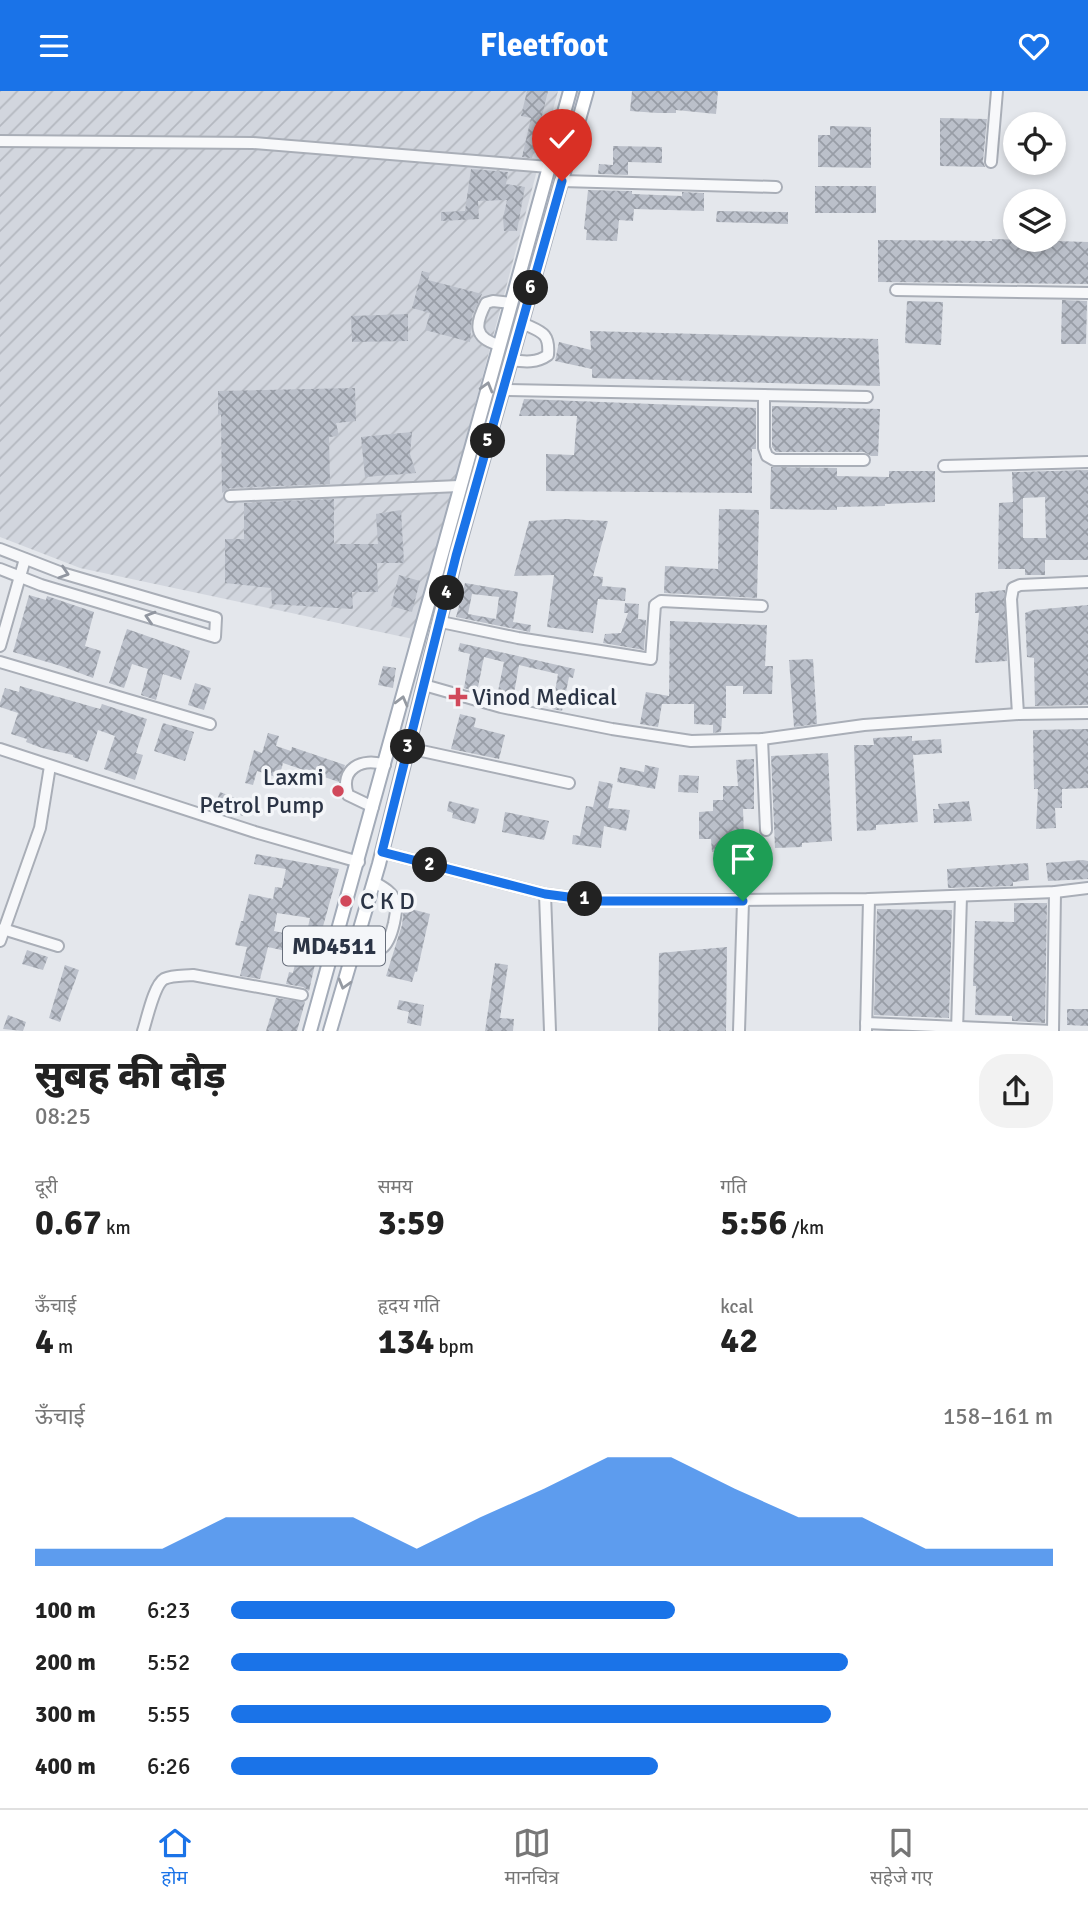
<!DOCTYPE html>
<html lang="hi">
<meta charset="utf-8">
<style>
body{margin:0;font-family:Signika,"Noto Sans Devanagari",sans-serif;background:#f2f2f2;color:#222;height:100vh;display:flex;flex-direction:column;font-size:26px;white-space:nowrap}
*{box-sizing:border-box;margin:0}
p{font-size:23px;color:#767676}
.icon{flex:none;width:38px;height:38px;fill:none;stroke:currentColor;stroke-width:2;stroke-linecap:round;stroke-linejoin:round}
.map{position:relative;height:940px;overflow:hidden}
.drawer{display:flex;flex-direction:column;background:#fff;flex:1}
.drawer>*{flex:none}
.buttons{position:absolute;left:1003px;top:21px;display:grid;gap:14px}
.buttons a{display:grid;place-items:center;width:63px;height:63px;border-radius:50%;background:#fff;box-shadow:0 4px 10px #0003;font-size:35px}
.pin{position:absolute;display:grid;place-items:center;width:60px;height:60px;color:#fff;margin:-72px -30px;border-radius:50% 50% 50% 0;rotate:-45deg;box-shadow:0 0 7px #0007}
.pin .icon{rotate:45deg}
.km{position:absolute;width:35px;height:35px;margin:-18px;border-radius:50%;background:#222;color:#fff;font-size:19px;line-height:35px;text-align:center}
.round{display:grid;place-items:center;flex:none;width:74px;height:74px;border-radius:28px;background:#f2f2f2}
.head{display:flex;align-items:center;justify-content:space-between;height:119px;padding:0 35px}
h1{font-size:38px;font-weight:800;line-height:52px}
.figures{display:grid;grid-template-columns:repeat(3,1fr);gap:10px;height:119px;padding:7px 35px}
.figures div{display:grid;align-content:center}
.figures b{font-size:35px;font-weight:800}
.figures small{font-size:19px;font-weight:400}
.figures p{font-size:19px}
.chart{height:196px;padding:14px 35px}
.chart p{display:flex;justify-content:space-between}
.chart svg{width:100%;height:126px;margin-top:7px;fill:#1a73e8;opacity:.7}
ul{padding:0 35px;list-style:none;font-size:23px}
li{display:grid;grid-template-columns:112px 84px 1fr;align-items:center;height:52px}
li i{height:18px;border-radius:9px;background:#1a73e8}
header{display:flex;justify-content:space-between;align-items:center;height:91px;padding:0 35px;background:#1a73e8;color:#fff;font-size:32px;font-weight:800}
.menu{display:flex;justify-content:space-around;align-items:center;height:98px;border-top:2px solid #e0e0e0;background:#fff;font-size:19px;color:#767676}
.menu a{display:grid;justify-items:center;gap:4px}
.menu .selected{color:#1a73e8}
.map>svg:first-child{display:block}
</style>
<header><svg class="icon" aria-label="menu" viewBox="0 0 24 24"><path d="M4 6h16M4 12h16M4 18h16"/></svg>Fleetfoot<svg class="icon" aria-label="heart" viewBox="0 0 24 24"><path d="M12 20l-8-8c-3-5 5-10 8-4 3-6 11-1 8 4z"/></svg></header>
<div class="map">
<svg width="1088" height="940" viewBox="0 0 1088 940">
<defs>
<pattern id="industrial-furrows" width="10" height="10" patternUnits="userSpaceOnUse" patternTransform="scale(1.75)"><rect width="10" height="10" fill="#d2d6de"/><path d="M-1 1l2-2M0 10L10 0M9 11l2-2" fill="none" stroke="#b4b8c0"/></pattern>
<pattern id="building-cross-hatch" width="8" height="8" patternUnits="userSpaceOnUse" patternTransform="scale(1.75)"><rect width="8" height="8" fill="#bbc0ca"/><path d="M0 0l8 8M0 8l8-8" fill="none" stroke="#989da6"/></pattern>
</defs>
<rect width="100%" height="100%" fill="#e4e7ec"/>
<!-- industrial -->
<polygon fill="url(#industrial-furrows)" points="0,0 558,0 413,548 80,477 0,446"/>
<!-- building -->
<g fill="url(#building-cross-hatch)" fill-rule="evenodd">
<polygon points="527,0 548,0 532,67 522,66 531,27 521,25"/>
<polygon points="632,0 718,0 716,23 676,19 676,22 658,22 630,20"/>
<polygon points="940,27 987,28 983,70 985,76 940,75"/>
<polygon points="830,35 871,36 871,77 818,76 818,44 830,44"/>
<polygon points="613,55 662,56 662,72 628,71 628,84 598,83 599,73 613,74"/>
<polygon points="471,78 508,81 506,93 525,96 517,140 504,140 503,127 507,109 478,110 479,128 441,130 441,121 465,120"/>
<rect x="815" y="95" width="61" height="27"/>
<polygon points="588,99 632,100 632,103 682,105 682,101 704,102 704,120 634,118 633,130 619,129 617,150 586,149 587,139 584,138"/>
<polygon points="717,120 788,121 788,133 716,131"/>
<polygon points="992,148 1088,151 1088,193 878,191 878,149 992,150"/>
<polygon points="422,180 430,182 428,189 482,203 472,225 470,251 425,239 430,222 412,217"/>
<polygon points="1062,209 1087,210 1086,253 1061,253"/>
<polygon points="907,210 943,211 941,254 905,252"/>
<polygon points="408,223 408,250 352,251 351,225"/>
<polygon points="590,240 878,248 880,295 592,287 592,278 555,270 559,251 591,259"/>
<polygon points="355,297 356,330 336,332 339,345 329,346 330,393 230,397 222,402 221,324 218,324 218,300"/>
<polygon points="524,308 756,317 756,358 752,358 752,402 546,400 546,363 574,364 577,325 519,325"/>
<polygon points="772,315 880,318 878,365 871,365 864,361 776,361 772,356"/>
<polygon points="412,341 410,363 416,382 365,386 361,346"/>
<polygon points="771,376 837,377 837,385 889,386 889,380 935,380 935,411 885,413 885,415 837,416 837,419 770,418"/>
<path d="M 1088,379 L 1088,469 L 1045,469 L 1045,484 L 1025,484 L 1025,478 L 998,478 L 999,412 L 1013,411 L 1012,381 ZM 1045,406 L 1046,447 L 1023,447 L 1023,407 Z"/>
<polygon points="334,408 334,453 378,453 376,423 401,419 404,472 377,472 378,501 352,501 353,518 272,513 271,497 225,492 225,448 244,448 244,412"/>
<polygon points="719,418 759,419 757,507 664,502 665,475 718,478"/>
<polygon points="565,428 608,430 593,485 603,486 602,495 626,497 625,510 598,508 593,542 547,536 554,484 514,485 529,430"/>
<polygon points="399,484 420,490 412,521 391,515"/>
<path d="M 465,492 L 518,501 L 513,531 L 531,534 L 530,541 L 456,526 ZM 472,503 L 499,506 L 496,528 L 468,523 Z"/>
<polygon points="1005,499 1007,570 975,572 979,522 975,522 975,502"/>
<polygon points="29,504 46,509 47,505 94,521 85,555 101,560 93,587 61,575 13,561"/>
<polygon points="625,512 639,513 638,528 646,529 644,559 603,552 605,543 621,542 628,522 624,522"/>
<polygon points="1088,514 1088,614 1035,615 1034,567 1027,566 1025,522 1033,519"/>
<polygon points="670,530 767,534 765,575 773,575 772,603 743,603 743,595 726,595 726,627 722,627 721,641 713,642 713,634 694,633 694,613 662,613 658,636 640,633 646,601 669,605"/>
<polygon points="127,538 190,560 181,589 163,583 156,609 141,604 148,578 132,573 124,597 109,592"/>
<polygon points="460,552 575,578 573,587 569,586 562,620 552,618 558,583 519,574 513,608 497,605 504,571 484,566 477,601 464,597 470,563 458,560"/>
<polygon points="813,568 817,633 794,636 789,569"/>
<polygon points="383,575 396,577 393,597 378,594"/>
<polygon points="195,592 211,597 204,619 188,614"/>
<polygon points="20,595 100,618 102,613 147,628 136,662 143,664 135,689 104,678 115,645 98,639 88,671 73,666 73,664 42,657 26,651 27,648 11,643 18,622 0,616 0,612 5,597 19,601"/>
<polygon points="460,623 476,627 474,636 505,644 499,668 451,658"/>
<polygon points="163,632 194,641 185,670 154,660"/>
<polygon points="1088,638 1088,697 1062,698 1062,717 1055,717 1056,737 1036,738 1038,698 1034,698 1033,639"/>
<polygon points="268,642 279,645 276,655 291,660 292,656 345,674 339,691 283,672 279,687 257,680 253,694 245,692 254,659 262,662"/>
<polygon points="912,645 912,650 941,648 942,662 913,664 918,731 876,734 876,739 857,740 854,654 874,654 873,647"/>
<polygon points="828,662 832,750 802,752 802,756 775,757 771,665"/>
<polygon points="754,668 754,718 743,718 744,747 740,747 741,759 712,761 711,748 699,748 699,721 713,720 713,709 723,709 723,695 738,695 736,669"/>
<polygon points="645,674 659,677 655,698 617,691 620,676 644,681"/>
<polygon points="679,684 699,685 698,702 678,701"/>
<polygon points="599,690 613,693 608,717 630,719 626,740 604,735 601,757 572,753 573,744 580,745 586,715 593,716"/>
<polygon points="220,701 248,712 243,725 215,714"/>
<polygon points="449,710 479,718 475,733 452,727 453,722 447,720"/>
<polygon points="969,710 972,730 934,732 933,718 939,718 938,713"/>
<polygon points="505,721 549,730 544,749 502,741"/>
<polygon points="256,763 339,778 322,839 308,836 310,827 277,822 274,840 303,846 299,863 268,856 260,888 240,885 247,856 235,854 241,830 243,830 249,803 273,808 275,796 282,797 286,778 254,773"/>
<polygon points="1083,769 1088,770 1088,788 1048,790 1046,772"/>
<polygon points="1028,772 1029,789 1013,791 1013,795 948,797 947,778"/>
<polygon points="1014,812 1047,812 1045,932 1012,930 1012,925 975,924 976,895 973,895 975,830 1014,831"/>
<polygon points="404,816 430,823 417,881 415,881 412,891 386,885 402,834"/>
<polygon points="877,818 952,819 949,927 874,924"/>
<polygon points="727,856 726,940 658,940 659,862"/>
<polygon points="27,859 48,866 43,879 22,873"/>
<polygon points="297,864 316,869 309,900 303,896 286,893 289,881 293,882"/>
<polygon points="495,872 508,874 500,927 514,928 513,940 485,940"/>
<polygon points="65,874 79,879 60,931 49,927"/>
<polygon points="276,907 305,911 297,940 266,940"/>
<polygon points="399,909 424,914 421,935 407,932 409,921 397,918"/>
<polygon points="1067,918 1088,918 1088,935 1067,934"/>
<polygon points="8,924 26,931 23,940 3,938"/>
</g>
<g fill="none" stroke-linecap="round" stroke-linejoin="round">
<defs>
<g id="minor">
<polyline points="0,50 253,52 549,76"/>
<polyline points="991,71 997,0"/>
<polyline points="562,90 776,96"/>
<polyline points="896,199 1088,202"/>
<path d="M 499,254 C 473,247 475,233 486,212 L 493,210 L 511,212"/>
<path d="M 511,269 C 525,271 537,272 548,264 C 550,241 541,241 522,232"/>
<polyline points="503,299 867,306"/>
<polyline points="764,304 764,357 767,365 774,369 864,369"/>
<polyline points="944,375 1088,371"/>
<polyline points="230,405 459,395"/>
<polyline points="0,458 62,482 216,527 215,546 41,494 0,478"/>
<polyline points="441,531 518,547 651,568 655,514 661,510 762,515"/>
<polyline points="0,555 25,468"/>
<polyline points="0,571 210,633"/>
<polyline points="424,594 501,616 612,638 691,650 762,648 864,634 1018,623 1088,622"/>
<polyline points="1018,623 1011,508 1013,497 1020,494 1088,491"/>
<polyline points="762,648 766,739"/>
<polyline points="408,657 569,692"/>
<polyline points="0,658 255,741 359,771"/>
<path d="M 373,716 L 348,704 C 339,678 362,666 385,674"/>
<polyline points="382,761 545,803 599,810 869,808 1055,801 1088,797"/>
<polyline points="545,803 550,940"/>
<polyline points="3,838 58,855"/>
<polyline points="0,850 40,737 50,675"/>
<path d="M 354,859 C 380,864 388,859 394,832 C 395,825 398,817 395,810 C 392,800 382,796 374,791"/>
<polyline points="866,932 1053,940"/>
<path d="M 143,940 C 147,928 154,894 164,888 C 173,884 183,885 193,884 L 302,904"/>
<polyline points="739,940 743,810"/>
<polyline points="866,940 869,808"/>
<polyline points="957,940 961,805"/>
<polyline points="1053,940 1055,801"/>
</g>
<g id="major">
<polyline points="310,940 570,0"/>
<polyline points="330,940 379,773 456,465 587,0"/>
</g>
</defs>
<!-- minor casing -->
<use href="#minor" stroke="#a9aeb7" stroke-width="14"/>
<!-- major casing -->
<use href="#major" stroke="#a3abb8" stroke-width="16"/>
<!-- minor -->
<use href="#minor" stroke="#f7f8fa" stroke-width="10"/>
<!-- major -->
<use href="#major" stroke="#fff" stroke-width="12"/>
</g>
<!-- one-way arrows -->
<defs><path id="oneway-chevron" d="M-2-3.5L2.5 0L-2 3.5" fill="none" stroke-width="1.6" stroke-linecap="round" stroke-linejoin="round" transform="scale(1.75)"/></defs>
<g stroke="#959aa2">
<use href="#oneway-chevron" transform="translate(487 296) rotate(-74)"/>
<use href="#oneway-chevron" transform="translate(402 610) rotate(-75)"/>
<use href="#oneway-chevron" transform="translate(344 893) rotate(106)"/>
</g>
<g stroke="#9196a0">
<use href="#oneway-chevron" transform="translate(64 482) rotate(18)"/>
<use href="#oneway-chevron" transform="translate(150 526) rotate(-163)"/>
</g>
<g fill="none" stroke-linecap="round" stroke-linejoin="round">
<defs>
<polyline id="route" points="562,90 456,465 382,761 545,803 599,810 743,810"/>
</defs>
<!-- route casing -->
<use href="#route" stroke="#fff" stroke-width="14"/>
<!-- route -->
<use href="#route" stroke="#1a73e8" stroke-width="9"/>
</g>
<!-- markers -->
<g fill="#d1495b" stroke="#f4f6f9" stroke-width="2.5">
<path d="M454.5 595.5h7v7h7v7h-7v7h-7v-7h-7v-7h7z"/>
<circle cx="338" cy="700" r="7"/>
<circle cx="346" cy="810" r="7"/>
</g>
<g text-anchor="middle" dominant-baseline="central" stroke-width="7" stroke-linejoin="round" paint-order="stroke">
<!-- shield labels -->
<rect fill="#f4f6f9" stroke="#676e7b" stroke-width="2" x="283" y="835.5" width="102" height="39" rx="5"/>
<g font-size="23" font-weight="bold" fill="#2b3445">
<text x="334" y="855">MD4511</text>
</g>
<!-- poi labels -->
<g font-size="24" fill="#2b3445" stroke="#f4f6f9" text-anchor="start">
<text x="472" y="606">Vinod Medical</text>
<text x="324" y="686" text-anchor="end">Laxmi<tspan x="324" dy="28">Petrol Pump</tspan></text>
<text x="360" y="810">C K D</text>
</g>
</g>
</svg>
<div class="buttons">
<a><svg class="icon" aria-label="locate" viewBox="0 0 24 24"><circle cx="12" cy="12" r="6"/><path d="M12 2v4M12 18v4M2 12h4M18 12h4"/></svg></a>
<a><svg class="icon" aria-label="layers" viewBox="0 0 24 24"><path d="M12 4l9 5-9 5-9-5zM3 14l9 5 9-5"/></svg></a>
</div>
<div class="pin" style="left:743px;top:810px;background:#1e9e55"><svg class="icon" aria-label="arrive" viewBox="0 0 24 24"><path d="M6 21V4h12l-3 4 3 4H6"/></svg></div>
<div class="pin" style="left:562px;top:90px;background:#d93025"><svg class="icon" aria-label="check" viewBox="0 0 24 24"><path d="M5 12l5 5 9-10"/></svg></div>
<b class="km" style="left:585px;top:808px">1</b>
<b class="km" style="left:430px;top:774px">2</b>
<b class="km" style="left:408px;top:656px">3</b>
<b class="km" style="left:447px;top:502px">4</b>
<b class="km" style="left:488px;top:350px">5</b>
<b class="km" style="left:531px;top:197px">6</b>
</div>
<section class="drawer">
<div class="head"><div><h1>सुबह की दौड़</h1><p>08:25</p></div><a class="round"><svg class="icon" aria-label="share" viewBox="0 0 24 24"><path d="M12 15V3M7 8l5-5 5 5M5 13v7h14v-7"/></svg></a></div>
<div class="figures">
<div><p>दूरी</p><b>0.67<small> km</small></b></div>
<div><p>समय</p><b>3:59</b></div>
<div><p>गति</p><b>5:56<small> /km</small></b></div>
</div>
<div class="figures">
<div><p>ऊँचाई</p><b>4<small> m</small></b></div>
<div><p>हृदय गति</p><b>134<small> bpm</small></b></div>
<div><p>kcal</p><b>42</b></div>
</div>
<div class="chart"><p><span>ऊँचाई</span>158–161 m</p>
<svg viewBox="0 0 160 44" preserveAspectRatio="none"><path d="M0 44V38L10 38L20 38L30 27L40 27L50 27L60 38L70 27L80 17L90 6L100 6L110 17L120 27L130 27L140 38L150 38L160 38V44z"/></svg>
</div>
<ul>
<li><b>100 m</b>6:23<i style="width:54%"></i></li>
<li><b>200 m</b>5:52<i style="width:75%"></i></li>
<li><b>300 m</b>5:55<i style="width:73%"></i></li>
<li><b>400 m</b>6:26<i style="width:52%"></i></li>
</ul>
</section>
<nav class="menu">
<a class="selected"><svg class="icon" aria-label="home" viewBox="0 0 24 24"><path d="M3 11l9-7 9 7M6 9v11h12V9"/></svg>होम</a>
<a><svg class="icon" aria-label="map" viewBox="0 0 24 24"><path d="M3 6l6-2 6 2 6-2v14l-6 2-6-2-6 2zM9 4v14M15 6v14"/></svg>मानचित्र</a>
<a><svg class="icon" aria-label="saved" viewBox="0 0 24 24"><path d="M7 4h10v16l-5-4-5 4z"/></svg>सहेजे गए</a>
</nav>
